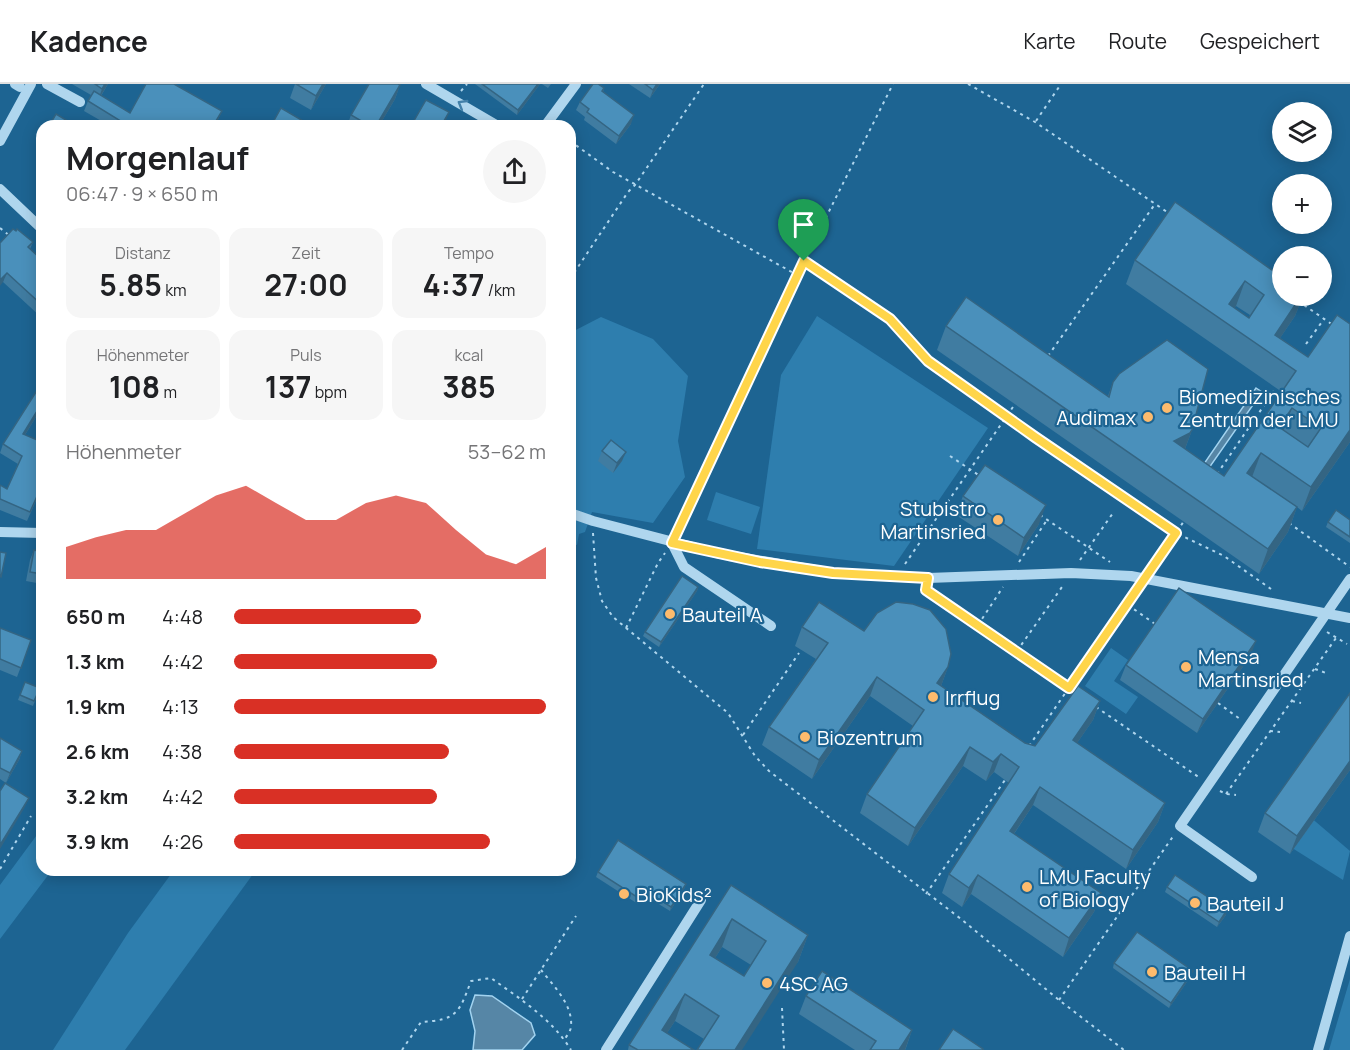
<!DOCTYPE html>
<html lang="de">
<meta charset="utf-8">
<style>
body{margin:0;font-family:Manrope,sans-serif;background:#f6f6f6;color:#202124;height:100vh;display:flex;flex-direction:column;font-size:22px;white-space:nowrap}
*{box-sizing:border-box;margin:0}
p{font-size:20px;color:#757577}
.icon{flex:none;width:33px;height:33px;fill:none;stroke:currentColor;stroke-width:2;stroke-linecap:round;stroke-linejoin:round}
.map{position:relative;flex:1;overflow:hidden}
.side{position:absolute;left:36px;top:36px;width:540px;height:756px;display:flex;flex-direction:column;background:#fff;border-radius:18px;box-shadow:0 3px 15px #0003}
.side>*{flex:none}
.controls{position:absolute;left:1272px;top:18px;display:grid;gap:12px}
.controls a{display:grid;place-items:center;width:60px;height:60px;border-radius:50%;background:#fff;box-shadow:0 3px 15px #0003;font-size:30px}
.pin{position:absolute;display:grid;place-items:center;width:51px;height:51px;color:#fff;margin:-62px -26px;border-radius:50% 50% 50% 0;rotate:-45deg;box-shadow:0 0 6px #0007}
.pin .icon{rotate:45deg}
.round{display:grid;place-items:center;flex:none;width:63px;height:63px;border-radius:32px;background:#f6f6f6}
.head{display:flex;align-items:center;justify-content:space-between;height:102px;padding:0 30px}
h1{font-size:33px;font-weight:700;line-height:45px}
.metrics{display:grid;grid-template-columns:repeat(3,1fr);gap:9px;height:102px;padding:6px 30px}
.metrics div{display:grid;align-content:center;border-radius:15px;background:#f6f6f6;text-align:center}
.metrics b{font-size:30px;font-weight:700}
.metrics small{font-size:16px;font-weight:400}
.metrics p{font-size:16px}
.chart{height:168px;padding:12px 30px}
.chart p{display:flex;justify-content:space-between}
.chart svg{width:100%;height:108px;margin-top:6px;fill:#d93025;opacity:.7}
ul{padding:0 30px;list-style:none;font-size:20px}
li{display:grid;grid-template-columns:96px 72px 1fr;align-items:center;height:45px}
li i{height:15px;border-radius:8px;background:#d93025}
header{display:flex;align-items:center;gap:36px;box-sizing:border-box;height:84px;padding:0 30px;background:#fff;border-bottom:2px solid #e0e0e0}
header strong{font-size:28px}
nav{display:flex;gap:33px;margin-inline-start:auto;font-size:21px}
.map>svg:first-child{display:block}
</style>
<header>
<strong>Kadence</strong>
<nav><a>Karte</a><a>Route</a><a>Gespeichert</a></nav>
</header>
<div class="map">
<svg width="1350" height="966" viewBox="0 0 1350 966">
<rect width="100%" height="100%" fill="#1d6492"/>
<!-- green -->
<g fill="#2e7eae">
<polygon points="817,232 988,344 894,482 757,465 781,291"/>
<polygon points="601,233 653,255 688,292 678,357 685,393 653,439 592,428 585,448 579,450 577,461 570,459 570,249"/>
<polygon points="716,408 760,423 751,450 707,436"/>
<polygon points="1111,564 1128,576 1114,597 1138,613 1126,630 1085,602"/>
<polygon points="1309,732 1350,767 1343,796 1289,762"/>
<polygon points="42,744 42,786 52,786 0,855 0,801"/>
<polygon points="174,786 256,786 125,966 53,966 128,849"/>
<polygon points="1350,895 1350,966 1329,966"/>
</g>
<!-- water -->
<g fill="#5686a6" stroke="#a2d3f0" stroke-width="1.5">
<polygon points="1256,304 1262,308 1202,394 1197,390"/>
<polygon points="475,911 492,912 531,939 535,951 522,966 473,966 475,947 470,926"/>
</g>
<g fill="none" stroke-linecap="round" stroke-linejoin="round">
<!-- path -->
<g stroke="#afd6ee" stroke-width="2" stroke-dasharray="3 4.5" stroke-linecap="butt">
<polyline points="968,0 1035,38 1170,130"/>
<polyline points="461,7 467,0"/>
<polyline points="1036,37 1061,0"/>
<polyline points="570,57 613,88 797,191"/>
<polyline points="0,144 10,152"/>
<polyline points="804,177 890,235 928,277 1035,353 1176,449 1224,472 1271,505"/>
<polyline points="570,195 628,108 635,101 704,0"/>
<polyline points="1298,217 1333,241"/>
<polyline points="1306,260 1324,235"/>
<polyline points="1048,272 1155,120"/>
<polyline points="950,372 980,392"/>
<polyline points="1217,390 1276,304"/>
<polyline points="1040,431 1110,478"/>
<polyline points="1289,439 1350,483"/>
<polyline points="678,446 797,191 893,0"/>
<polyline points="593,449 596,494 602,517 613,533 728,629 755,672 769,687 961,835 1059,916 1124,966"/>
<polyline points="1080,476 1113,429"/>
<polyline points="1019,478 1047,436"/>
<polyline points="905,480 1015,320"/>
<polyline points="1152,485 1184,437"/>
<polyline points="928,507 1076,609"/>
<polyline points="1128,521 1155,540"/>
<polyline points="978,541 1003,503"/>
<polyline points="626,544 658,479 665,469"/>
<polyline points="1327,548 1347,560"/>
<polyline points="1017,567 1062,503"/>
<polyline points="1315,585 1326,589"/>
<polyline points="1292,617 1301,619"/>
<polyline points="1218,619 1240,635"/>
<polyline points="1096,623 1200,694"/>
<polyline points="1270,647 1280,648"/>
<polyline points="743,651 799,569"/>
<polyline points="1029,662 1136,506"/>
<polyline points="1220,707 1226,710 1236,711"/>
<polyline points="1226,710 1336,554"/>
<polyline points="0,785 31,732"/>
<polyline points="926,810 1005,696"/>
<path d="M 541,886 C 553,901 573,921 571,942 C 571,947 567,951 565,955"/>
<polyline points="522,915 576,832"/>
<polyline points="1059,916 1174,751"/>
<polyline points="782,924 784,966"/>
<path d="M 402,966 L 421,938 C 457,936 459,929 471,897 L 491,894 C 519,914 553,936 571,966"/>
</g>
<!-- minor -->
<g stroke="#afd6ee" stroke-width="10">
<polyline points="15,0 20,3"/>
<polyline points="47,0 80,18"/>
<polyline points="426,0 498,42"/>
<polyline points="545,42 576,0"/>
<polyline points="0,57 31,0"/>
<polyline points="0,105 42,145"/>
<polyline points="570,429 593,437 716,469 833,489 928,494 1071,489 1131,492 1350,534"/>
<polyline points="0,448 42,449"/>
<polyline points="672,459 684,483 771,542"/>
<polyline points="1252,793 1180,742 1350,495"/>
<polyline points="606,966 701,816"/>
<polyline points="1318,966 1350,852"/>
</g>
</g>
<!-- wall -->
<g fill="#407ca1" fill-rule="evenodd">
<polygon points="72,0 108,0 101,12 130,29 222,27 215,42 110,42 84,27 88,17 91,11"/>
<polygon points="295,0 326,0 311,26 290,14"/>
<polygon points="475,0 540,0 517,31"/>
<polygon points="542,0 551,0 548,4"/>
<polygon points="629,0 660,0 650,14"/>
<polygon points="400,1 395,15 379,42 347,42 351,31"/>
<polygon points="604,4 603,8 631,40 616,60 584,36 585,33 576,26 580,18"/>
<polygon points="42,54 42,68 38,65"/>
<path d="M 1175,118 L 1282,212 L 1303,212 L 1295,232 L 1280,254 L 1308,273 L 1350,240 L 1350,358 L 1302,427 L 1297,423 L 1288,448 L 1259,490 L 937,266 L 946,242 L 1108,312 L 1113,298 L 1192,346 L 1185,365 L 1224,392 L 1282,308 L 1126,200 L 1135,176 ZM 1236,222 L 1250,231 L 1249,234 L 1234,224 Z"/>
<polygon points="16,147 33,158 30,165 42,176 42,234 3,198"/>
<polygon points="42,312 42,323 25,351 42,403 27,437 0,426 0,401 7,405 18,380 0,369 3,360"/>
<polygon points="602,367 622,377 613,389 598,377"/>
<polygon points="963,412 1039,440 1018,472 956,431"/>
<polygon points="1350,436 1350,459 1326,443 1328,438"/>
<polygon points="34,466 42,468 42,500 26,497 30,476"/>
<polygon points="698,503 697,507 659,563 643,552 645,548"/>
<polygon points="802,543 864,547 948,583 941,602 1025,659 1035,662 1100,617 1093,636 1077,659 1165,719 1158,738 1126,785 1033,721 1014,750 1101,809 1094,828 1063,873 971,810 962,823 942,809 949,790 1009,699 994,688 986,697 963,682 908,762 860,729 867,710 913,642 870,612 812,695 762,661 769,643 816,575 795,562"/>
<polygon points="0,544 31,556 17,593 0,586"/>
<polygon points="1251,571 1197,649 1120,596 1126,581"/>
<polygon points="25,598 40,604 33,622 18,616"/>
<polygon points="1350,609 1350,686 1290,770 1258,748 1265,729"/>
<polygon points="0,654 22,667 19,676 6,699 0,695"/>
<polygon points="598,788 686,800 684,805 670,827 644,811 638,820 596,793"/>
<path d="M 731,801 L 808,851 L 798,878 L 704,955 L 675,937 L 667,949 L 694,966 L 628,966 L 629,961 ZM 722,863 L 751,881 L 744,892 L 715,874 Z"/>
<polygon points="1167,803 1226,831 1217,843 1165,808"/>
<polygon points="1114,879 1193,887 1191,892 1169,924 1113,884"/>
<polygon points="806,912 912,946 906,964 905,966 855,966 799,930"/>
</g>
<!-- shaded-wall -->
<g fill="#346583">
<polygon points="105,0 108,0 98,16 102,5"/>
<polygon points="323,0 326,0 311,26 316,12"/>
<polygon points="538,0 540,0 517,31 518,26"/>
<polygon points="657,0 660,0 650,14 653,6"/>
<polygon points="400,1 395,15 379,42 376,42"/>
<polygon points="222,27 215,42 213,42"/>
<polygon points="449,28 444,42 441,42"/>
<polygon points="634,31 631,40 616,60 619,52"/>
<polygon points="7,189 3,198 0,202 0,196"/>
<polygon points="1245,197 1236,222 1225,238 1229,220"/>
<polygon points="1301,212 1303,212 1295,232 1270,269 1275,251"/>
<polygon points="42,319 42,323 20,359 23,350"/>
<polygon points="1292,324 1283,348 1279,343"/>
<polygon points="1192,346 1183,370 1174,357"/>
<polygon points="1350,346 1350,358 1302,427 1311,403"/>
<polygon points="626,368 622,377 613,389 617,379"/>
<polygon points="1261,369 1252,393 1247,389"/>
<polygon points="1046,421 1039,440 1018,472 1024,454"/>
<polygon points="1297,423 1288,448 1259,490 1268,465"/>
<polygon points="698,503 697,507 659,563 661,558"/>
<polygon points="1256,557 1251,571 1197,649 1203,635"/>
<polygon points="948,583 941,602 937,599"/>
<polygon points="877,593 870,612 812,695 819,676"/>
<polygon points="1100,617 1093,636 1066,675 1073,656"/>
<polygon points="970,663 963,682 908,762 915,744"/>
<polygon points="22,667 19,676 6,699 10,689"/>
<polygon points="1001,670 994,688 986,697 993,678"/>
<polygon points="1350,677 1350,686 1290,770 1297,752"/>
<polygon points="1040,703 1033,721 1003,766 1010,747"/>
<polygon points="29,714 25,723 0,765 0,761"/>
<polygon points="1165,719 1158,738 1126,785 1133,766"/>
<polygon points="978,791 971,810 962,823 969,804"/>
<polygon points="686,800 684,805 670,827 671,823"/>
<polygon points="1101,809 1094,828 1063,873 1069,854"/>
<polygon points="1227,826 1226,831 1217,843 1219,838"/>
<polygon points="732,835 722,863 700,898 710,871"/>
<polygon points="808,851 798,878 742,966 735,966"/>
<polygon points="1193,887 1191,892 1169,924 1171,919"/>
<polygon points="685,910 675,937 656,966 662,946"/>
<polygon points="912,946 905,966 899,966"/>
</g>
<!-- building -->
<g fill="#4a90bb" stroke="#346583" stroke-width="1.5" fill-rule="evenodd">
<polygon points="95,0 105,0 102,5"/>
<polygon points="146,0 174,0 222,27 213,42 123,42 124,39 88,17 94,7 130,29"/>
<polygon points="296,0 323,0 316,12"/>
<polygon points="369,0 398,0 400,1 376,42 370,42 351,31"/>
<polygon points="482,0 538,0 518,26"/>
<polygon points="593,0 598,0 604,4 602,7 634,31 619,52 587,28 589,25 580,18"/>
<polygon points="645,0 657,0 653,6"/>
<polygon points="426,16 449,28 441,42 411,42"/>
<polygon points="281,24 305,38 303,42 271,42"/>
<polygon points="56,30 76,42 49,42"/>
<path d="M 1175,118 L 1282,193 L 1282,212 L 1301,212 L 1275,251 L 1308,273 L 1337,231 L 1350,240 L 1350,346 L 1311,403 L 1261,369 L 1247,389 L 1297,423 L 1268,465 L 946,242 L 966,213 L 1109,313 L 1113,298 L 1119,290 L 1167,256 L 1208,285 L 1192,346 L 1190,349 L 1174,357 L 1224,392 L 1296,287 L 1135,176 ZM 1245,197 L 1264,211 L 1249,234 L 1229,220 ZM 1292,324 L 1321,344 L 1308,363 L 1279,343 Z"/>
<polygon points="13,145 16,147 17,145 33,158 28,163 42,176 42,221 7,189 0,196 0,159"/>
<polygon points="36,308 42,312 42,319 23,350 42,358 42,401 30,428 0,415 0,401 7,405 22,372 3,360"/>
<polygon points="611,356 626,368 617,379 602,367"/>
<polygon points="985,381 1046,421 1024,454 963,412"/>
<polygon points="1336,426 1350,436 1350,453 1328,438"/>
<polygon points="34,466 42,468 42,490 30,488"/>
<polygon points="0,468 6,469 1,493 0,492"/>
<polygon points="682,492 698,503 661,558 645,548"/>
<polygon points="1179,504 1256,557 1203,635 1126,581"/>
<polygon points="819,518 864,547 877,529 896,518 913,520 930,526 946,545 951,570 948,583 937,599 1025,659 1035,662 1078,602 1100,617 1073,656 1165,719 1133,766 1040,703 1010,747 1101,809 1069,854 978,791 969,804 949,790 1019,683 1001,670 993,678 970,663 915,744 867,710 924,626 877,593 819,676 769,643 828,559 802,543"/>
<polygon points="0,544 31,556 21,584 0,575"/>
<polygon points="25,598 40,604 34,617 20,611"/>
<polygon points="1350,609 1350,677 1297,752 1265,729"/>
<polygon points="0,654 22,667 10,689 0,684"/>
<polygon points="5,699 29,714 0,761 0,707"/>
<polygon points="618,756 686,800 671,823 645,806 640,815 598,788"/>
<polygon points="1175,791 1227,826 1219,838 1167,803"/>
<path d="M 731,801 L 808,851 L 735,966 L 697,966 L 719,932 L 685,910 L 662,946 L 694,966 L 638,966 L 629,961 ZM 732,835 L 766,857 L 744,892 L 710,871 Z"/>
<polygon points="1137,848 1193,887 1171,919 1114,879"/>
<polygon points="822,887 912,946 899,966 870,966 876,957 806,912"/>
<polygon points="953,945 983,965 983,966 939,966"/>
</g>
<!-- one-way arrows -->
<defs><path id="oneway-chevron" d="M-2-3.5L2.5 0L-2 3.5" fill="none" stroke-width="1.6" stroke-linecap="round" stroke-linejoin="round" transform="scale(1.5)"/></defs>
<use stroke="#4280a9" href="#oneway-chevron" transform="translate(462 20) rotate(-149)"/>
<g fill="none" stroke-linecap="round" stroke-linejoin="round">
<defs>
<polygon id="route" points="804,177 890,235 928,277 1035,353 1176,449 1069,604 926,506 928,494 833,489 760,478 672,459"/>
</defs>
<!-- route casing -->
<use href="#route" stroke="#fff" stroke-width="12"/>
<!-- route -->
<use href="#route" stroke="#ffd54a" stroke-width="8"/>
</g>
<!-- markers -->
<g fill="#fdbb6d" stroke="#1d6492" stroke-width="2">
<circle cx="1167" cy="324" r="6"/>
<circle cx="1148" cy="333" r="6"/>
<circle cx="998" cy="436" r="6"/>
<circle cx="670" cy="530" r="6"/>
<circle cx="1186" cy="583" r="6"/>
<circle cx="933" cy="613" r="6"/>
<circle cx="805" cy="653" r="6"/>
<circle cx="1027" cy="803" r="6"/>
<circle cx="624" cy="810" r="6"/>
<circle cx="1195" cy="819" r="6"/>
<circle cx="1152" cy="888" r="6"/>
<circle cx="767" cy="899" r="6"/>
</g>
<g text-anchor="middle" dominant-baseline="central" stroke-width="4.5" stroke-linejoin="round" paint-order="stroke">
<!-- poi labels -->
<g font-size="20" fill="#fff" stroke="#1d6492" text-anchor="start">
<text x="1179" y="312">Biomedizinisches<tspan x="1179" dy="23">Zentrum der LMU</tspan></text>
<text x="1136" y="333" text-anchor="end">Audimax</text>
<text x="986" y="424" text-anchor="end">Stubistro<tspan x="986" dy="23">Martinsried</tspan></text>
<text x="682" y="530">Bauteil A</text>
<text x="1198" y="572">Mensa<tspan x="1198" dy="23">Martinsried</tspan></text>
<text x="945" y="613">Irrflug</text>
<text x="817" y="653">Biozentrum</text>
<text x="1039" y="792">LMU Faculty<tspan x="1039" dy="23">of Biology</tspan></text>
<text x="636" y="810">BioKids²</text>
<text x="1207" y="819">Bauteil J</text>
<text x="1164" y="888">Bauteil H</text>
<text x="779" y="899">4SC AG</text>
</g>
</g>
</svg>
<div class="controls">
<a><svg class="icon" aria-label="layers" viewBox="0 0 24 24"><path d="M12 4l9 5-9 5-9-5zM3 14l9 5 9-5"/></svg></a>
<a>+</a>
<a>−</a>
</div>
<div class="pin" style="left:804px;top:177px;background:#1e9e55"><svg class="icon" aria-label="arrive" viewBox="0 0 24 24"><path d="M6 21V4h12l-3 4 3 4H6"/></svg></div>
<section class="side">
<div class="head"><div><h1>Morgenlauf</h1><p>06:47 · 9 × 650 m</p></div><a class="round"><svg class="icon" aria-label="share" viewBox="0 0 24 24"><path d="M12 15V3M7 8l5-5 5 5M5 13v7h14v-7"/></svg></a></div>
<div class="metrics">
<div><p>Distanz</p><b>5.85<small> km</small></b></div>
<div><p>Zeit</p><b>27:00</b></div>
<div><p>Tempo</p><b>4:37<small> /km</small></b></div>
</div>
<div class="metrics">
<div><p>Höhenmeter</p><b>108<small> m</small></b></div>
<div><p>Puls</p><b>137<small> bpm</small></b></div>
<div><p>kcal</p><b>385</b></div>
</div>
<div class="chart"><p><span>Höhenmeter</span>53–62 m</p>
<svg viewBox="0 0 160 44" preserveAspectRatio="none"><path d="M0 44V31L10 27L20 24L30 24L40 17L50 10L60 6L70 13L80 20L90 20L100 13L110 10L120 13L130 24L140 34L150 38L160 31V44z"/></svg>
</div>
<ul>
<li><b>650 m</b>4:48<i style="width:60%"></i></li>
<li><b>1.3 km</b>4:42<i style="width:65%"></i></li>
<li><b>1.9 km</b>4:13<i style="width:100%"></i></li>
<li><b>2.6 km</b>4:38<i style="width:69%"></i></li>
<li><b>3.2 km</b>4:42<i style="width:65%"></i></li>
<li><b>3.9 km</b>4:26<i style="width:82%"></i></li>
</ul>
</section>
</div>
